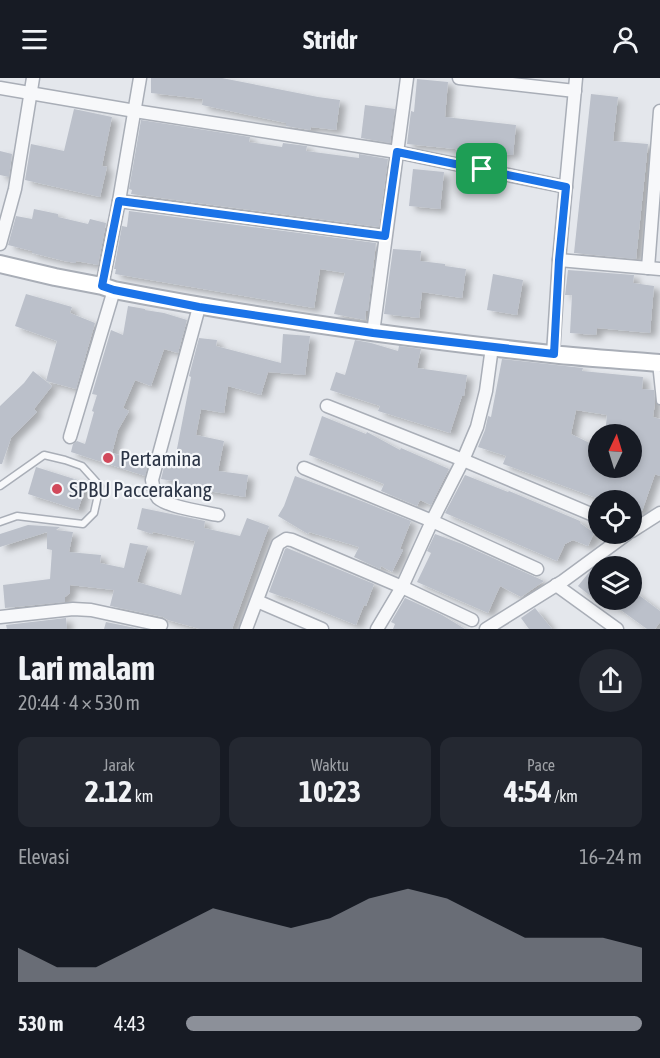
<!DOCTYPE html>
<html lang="id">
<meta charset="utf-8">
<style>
body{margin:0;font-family:"Asap Condensed",sans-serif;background:#242831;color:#f1f3f6;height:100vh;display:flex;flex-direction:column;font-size:22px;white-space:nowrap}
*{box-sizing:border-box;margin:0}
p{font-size:20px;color:#9ea1a6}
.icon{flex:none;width:33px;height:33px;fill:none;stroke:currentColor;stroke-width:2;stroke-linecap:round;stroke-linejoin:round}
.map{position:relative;height:551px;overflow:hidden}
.details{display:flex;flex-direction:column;background:#171b24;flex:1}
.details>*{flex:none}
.needle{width:39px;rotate:4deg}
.buttons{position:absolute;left:588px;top:346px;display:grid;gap:12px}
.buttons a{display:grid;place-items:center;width:54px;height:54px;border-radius:50%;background:#171b24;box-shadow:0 3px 9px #0003;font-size:30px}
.pin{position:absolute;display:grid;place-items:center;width:51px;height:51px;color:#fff;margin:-26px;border-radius:12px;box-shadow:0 3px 9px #0006}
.round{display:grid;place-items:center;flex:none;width:63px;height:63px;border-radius:32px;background:#242831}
.overview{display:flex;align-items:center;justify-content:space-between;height:102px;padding:0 18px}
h1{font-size:33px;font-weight:700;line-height:45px}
.figures{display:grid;grid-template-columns:repeat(3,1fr);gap:9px;height:102px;padding:6px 18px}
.figures div{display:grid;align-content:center;border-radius:12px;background:#242831;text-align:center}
.figures b{font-size:30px;font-weight:700}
.figures small{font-size:16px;font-weight:400}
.figures p{font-size:16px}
.chart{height:168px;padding:12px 18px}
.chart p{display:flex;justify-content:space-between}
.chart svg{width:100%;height:108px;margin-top:6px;fill:#8c9099;opacity:.7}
ul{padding:0 18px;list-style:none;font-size:20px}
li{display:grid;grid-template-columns:96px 72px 1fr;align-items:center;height:45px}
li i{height:15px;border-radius:8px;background:#8c9099}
header{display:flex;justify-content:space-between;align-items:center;height:78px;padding:0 18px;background:#171b24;font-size:27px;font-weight:700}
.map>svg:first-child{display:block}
</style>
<header><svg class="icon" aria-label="menu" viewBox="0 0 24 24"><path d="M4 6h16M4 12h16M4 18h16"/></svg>Stridr<svg class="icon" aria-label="person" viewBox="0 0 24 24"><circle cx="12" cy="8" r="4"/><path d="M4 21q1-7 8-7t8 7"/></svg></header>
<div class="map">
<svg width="660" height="551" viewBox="0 0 660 551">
<defs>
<filter id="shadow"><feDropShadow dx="6" dy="4" stdDeviation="3" flood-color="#0004"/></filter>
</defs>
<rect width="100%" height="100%" fill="#e4e7ec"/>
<!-- building -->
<g fill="#bbc0ca" fill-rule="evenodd" filter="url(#shadow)">
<polygon points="151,0 222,0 318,19 340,22 336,52 311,49 310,52 286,48 286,45 202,27 203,21 151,15"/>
<polygon points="417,1 448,4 445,39 516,47 513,77 407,66 411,33 414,34"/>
<polygon points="591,16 618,19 613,63 648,66 636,181 574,175"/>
<polygon points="365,27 395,31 390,65 361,60"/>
<polygon points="74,31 112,39 102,88 107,89 100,119 25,102 31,66 64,73"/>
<polygon points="141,42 250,59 249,64 282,69 283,65 307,68 306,73 359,80 359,76 388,81 379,149 131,116 132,112 129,111"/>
<polygon points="0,73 12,76 9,99 0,97"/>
<polygon points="413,91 444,94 440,131 409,128"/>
<polygon points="34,131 58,136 58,139 88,146 90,141 106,145 98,187 76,183 76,185 64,183 32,175 32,173 8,167 16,138 32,141"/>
<polygon points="129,133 376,165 368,233 366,233 365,242 334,236 345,195 320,191 314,230 115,196 116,191 114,191 122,148 127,149"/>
<polygon points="393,171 421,173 420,183 445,186 445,188 466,191 462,220 422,214 419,240 384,236"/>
<polygon points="568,192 634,197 633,205 654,208 650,255 597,250 596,257 570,255 572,217 565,217"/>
<polygon points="493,196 523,202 517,237 487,232"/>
<polygon points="26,216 72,229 70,235 95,245 76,311 46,303 57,263 15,248"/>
<polygon points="128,228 145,231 145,232 164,235 187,242 178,275 164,271 151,308 135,302 123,330 129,333 118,352 112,375 148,386 145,398 71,374 73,366 77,363 85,366 94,334 92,333 97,317 92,316 111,252 123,257"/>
<polygon points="283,256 310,258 305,297 268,294 261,317 228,308 224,335 201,331 196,357 224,363 218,393 248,397 245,419 178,408 179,404 161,401 165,385 174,386 191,299 189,298 199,260 217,262 216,268 281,285"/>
<polygon points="355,262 371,265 398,273 399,268 421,271 417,290 467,297 464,318 462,318 450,355 378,333 380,328 330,312 336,294 345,297"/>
<path d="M 502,281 L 583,290 L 582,293 L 643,299 L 642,311 L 654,312 L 655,325 L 653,339 L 660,341 L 660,398 L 655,396 L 641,436 L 632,433 L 632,423 L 605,423 L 503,386 L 506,378 L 478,369 L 485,352 L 488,338 L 491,339 ZM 576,332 L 607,337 L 605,357 L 632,357 L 632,365 L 640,366 L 634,390 L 598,390 L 598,369 L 571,356 Z"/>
<polygon points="33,293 52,308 34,331 37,334 11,360 2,386 0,386 0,328 24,305"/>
<polygon points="322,338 366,356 367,354 400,372 401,370 449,391 431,427 420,422 417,428 381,413 384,406 309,377"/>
<polygon points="36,389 87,405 78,432 28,416"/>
<polygon points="465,397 508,414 509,413 580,443 580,445 594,455 588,468 573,462 565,466 557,483 445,435"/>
<polygon points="295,398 364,424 411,443 400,471 403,472 392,494 381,488 380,491 354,479 359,469 309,454 308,456 278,438 284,428"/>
<polygon points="142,430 205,443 204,450 240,458 247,440 269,448 232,551 200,551 168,542 163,539 110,528 114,512 70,507 70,515 65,519 65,524 5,530 3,507 50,501 52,472 47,471 47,454 0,469 0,456 28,447 60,449 56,452 73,454 69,474 101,477 100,485 124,490 130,465 148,468 137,504 181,517 195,463 153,454 152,456 137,451"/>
<polygon points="435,456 462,466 544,503 521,519 500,508 488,535 417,504 431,475 427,473"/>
<polygon points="287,470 374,506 366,528 364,527 356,547 286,519 286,520 269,514 285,471"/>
<polygon points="598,487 598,524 578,508 591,492"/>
<polygon points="632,512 660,533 660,544 655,551 647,551 607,522 632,522"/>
<polygon points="405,520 442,537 465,551 393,551 395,546 391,544"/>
<polygon points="535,530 552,551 529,551 521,540"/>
<polygon points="66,540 67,551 7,551 6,547"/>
<polygon points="106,544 140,551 104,551"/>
</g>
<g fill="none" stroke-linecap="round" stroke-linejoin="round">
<defs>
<g id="lane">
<polyline points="656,285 660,323"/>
<polyline points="0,408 44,377 65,382 82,388 100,408 94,435 83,446 17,438 0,444"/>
</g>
<g id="street">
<polyline points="459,0 575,13"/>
<polyline points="0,10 135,33 397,74 566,109"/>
<polyline points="119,123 385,158"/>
<polyline points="0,166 15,111 33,0"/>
<polyline points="559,182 660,191"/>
<polyline points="648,190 660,33"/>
<polyline points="102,208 119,123 140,0"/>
<path d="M 199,229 L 152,402 C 153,408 154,415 158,420 C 168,429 204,434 218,437"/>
<polyline points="373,255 407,0"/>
<polyline points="553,276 559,182 576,0"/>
<polyline points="327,328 463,382 598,439"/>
<polyline points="70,359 114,212"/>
<polyline points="304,390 432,443 537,491"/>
<polyline points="632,453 660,435"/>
<polyline points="556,507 617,551"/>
<polyline points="257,523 322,551"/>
<polyline points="0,539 73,531 91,532 161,547"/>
<polyline points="246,551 278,466 286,461 292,462 402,509 472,542"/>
<polyline points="377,551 402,509 432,443 463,382 477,349 486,313 492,269"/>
<polyline points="486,551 563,503 627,456"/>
</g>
<path id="secondary" d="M 0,186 L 55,199 L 102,208 L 114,212 C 259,240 404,260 551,276 C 587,280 624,282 660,285"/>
</defs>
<!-- lane casing -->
<use href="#lane" stroke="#a9aeb7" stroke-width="9"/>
<!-- street casing -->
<use href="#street" stroke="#a9aeb7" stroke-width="15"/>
<!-- secondary casing -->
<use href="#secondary" stroke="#a9aeb7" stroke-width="20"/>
<!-- lane -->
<use href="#lane" stroke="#f7f8fa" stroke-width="6"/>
<!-- street -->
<use href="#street" stroke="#f7f8fa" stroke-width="12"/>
<!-- secondary -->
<use href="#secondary" stroke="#fff" stroke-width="16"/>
</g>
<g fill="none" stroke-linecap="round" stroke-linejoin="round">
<defs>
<polygon id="route" points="397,74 566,109 559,182 554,276 373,255 199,229 114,212 102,208 119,123 385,158"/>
</defs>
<!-- route casing -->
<use href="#route" stroke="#fff" stroke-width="12"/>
<!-- route -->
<use href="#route" stroke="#1a73e8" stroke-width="8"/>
</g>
<!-- markers -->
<g fill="#d1495b" stroke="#f4f6f9" stroke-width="2">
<circle cx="108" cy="380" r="6"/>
<circle cx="57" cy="411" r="6"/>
</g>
<g text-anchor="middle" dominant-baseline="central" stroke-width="4.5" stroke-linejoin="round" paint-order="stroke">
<!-- poi labels -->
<g font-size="21" fill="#2b3445" stroke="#f4f6f9" text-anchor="start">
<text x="120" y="380">Pertamina</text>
<text x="69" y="411">SPBU Paccerakang</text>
</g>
</g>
</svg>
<div class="buttons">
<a><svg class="needle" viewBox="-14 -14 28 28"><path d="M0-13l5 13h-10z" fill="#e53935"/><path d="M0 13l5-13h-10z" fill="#9ea1a6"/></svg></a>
<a><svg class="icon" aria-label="locate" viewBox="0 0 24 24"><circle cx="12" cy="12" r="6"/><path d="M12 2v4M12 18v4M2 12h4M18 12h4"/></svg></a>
<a><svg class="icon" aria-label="layers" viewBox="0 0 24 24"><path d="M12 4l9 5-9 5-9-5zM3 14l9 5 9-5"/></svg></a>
</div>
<div class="pin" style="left:482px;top:91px;background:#1e9e55"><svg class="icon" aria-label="arrive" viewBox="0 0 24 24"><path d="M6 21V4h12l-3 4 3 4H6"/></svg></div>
</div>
<section class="details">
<div class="overview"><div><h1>Lari malam</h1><p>20:44 · 4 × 530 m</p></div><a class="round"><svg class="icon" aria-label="share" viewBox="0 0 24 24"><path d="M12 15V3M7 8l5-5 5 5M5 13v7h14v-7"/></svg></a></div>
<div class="figures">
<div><p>Jarak</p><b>2.12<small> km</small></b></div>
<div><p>Waktu</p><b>10:23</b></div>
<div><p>Pace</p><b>4:54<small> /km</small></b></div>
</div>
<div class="chart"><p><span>Elevasi</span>16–24 m</p>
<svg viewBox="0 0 160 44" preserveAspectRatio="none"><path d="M0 44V30L10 38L20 38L30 30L40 22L50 14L60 18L70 22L80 18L90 10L100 6L110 10L120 18L130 26L140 26L150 26L160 30V44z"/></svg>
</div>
<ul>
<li><b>530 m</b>4:43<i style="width:100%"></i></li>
</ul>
</section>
